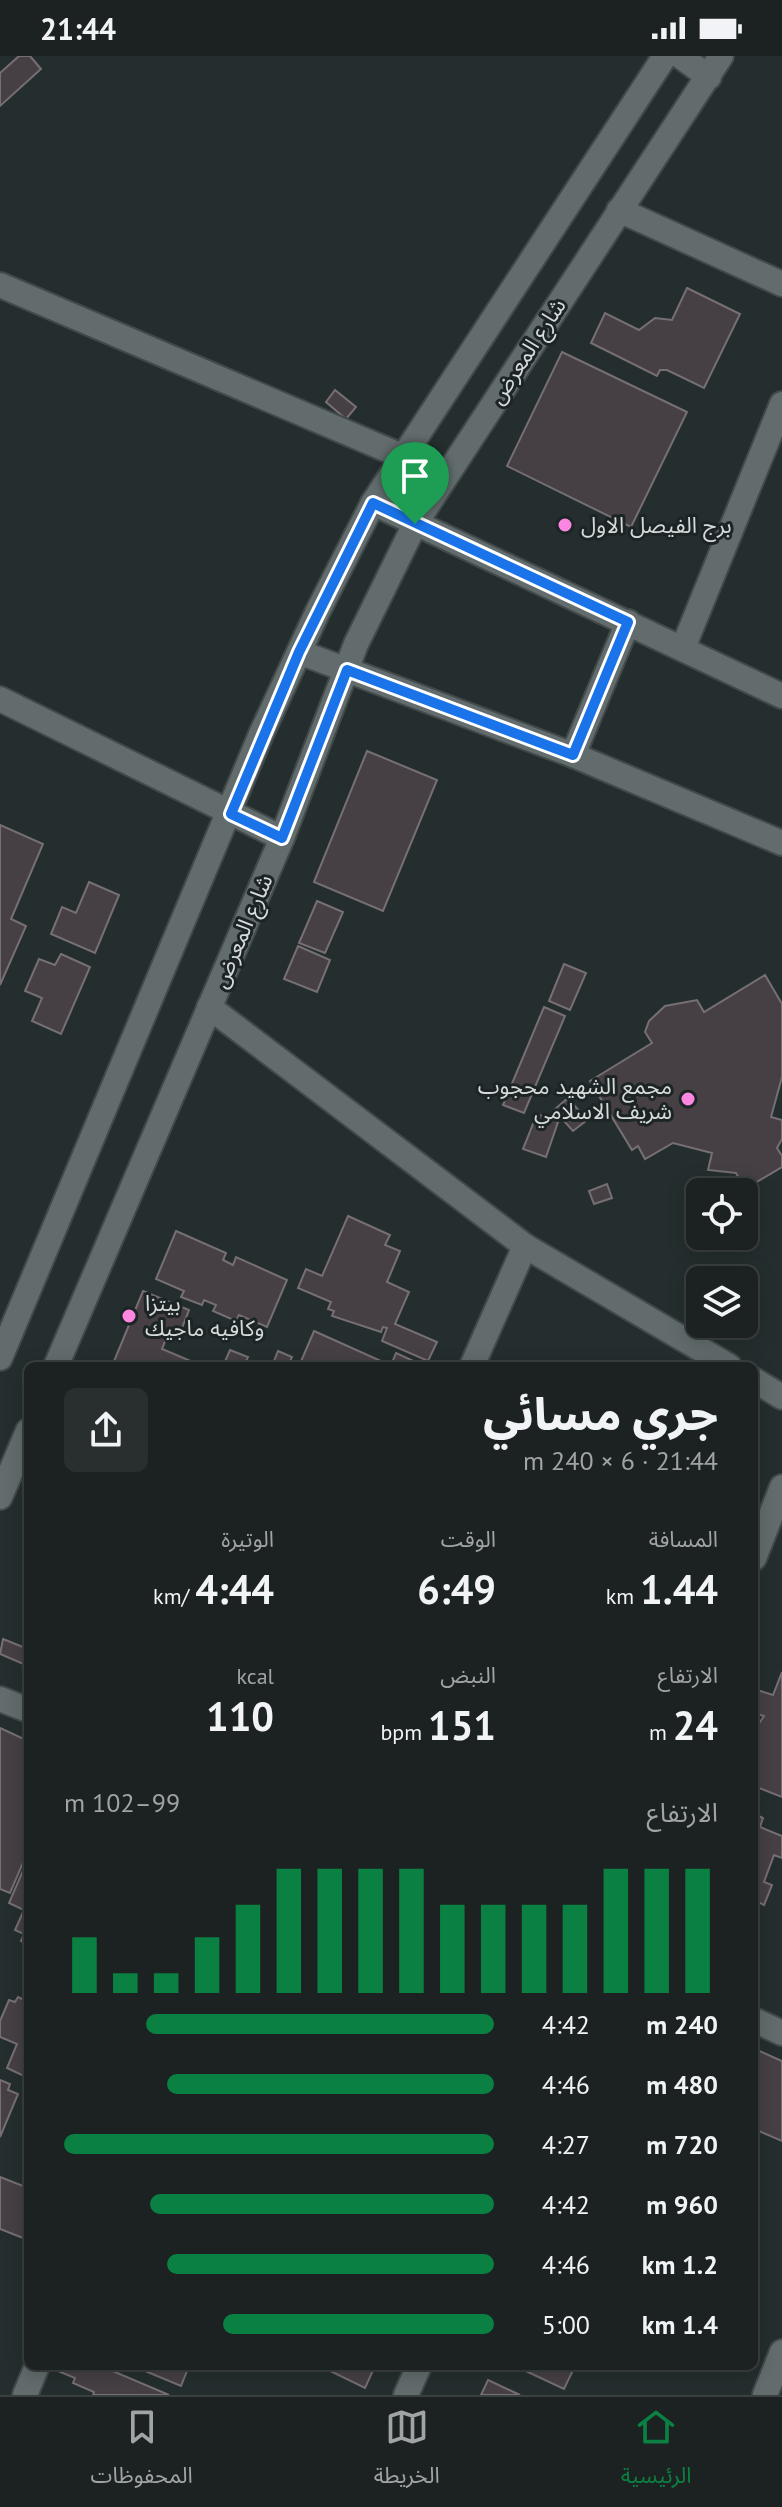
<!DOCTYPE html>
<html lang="ar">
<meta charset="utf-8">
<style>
body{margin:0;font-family:"PT Sans","Noto Sans Arabic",sans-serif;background:#292f2f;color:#f1f3f6;direction:rtl;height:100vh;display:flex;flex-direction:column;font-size:30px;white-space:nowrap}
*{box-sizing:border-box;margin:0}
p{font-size:26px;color:#a0a4a5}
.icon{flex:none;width:44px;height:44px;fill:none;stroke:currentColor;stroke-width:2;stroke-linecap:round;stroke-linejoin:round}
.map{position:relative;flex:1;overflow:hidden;direction:ltr}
.details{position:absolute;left:24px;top:1306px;width:734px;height:1008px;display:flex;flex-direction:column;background:#1c2222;border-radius:12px;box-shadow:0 4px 20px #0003,0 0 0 2px #3a3f40;direction:rtl}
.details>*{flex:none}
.controls{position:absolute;left:686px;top:1122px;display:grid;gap:16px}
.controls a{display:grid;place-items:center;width:72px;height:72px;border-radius:12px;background:#1c2222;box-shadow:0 4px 20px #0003,0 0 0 2px #3a3f40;font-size:40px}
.pin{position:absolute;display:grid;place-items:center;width:68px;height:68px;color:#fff;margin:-82px -34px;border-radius:50% 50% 50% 0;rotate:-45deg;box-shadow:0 0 8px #0007}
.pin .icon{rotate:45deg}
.round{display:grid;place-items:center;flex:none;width:84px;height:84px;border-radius:12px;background:#292f2f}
.headline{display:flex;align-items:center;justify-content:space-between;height:136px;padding:0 40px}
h1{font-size:44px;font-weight:800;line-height:60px}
.stats{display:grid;grid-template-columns:repeat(3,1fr);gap:12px;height:136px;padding:8px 40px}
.stats div{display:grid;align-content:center}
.stats b{font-size:40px;font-weight:800}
.stats small{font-size:22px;font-weight:400}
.stats p{font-size:22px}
.chart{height:224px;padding:16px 40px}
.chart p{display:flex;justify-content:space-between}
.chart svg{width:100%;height:144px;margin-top:8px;stroke:#0b8043;stroke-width:6}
ul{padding:0 40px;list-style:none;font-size:26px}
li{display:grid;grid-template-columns:128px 96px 1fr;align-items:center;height:60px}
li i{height:20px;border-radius:10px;background:#0b8043}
.status{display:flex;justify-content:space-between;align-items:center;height:56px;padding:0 40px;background:#1c2222;direction:ltr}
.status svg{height:22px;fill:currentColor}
.tab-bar{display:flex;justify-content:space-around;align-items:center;height:112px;border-top:2px solid #3a3f40;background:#1c2222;font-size:22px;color:#a0a4a5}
.tab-bar a{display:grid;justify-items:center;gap:4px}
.tab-bar .selected{color:#0b8043}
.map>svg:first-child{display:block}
</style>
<div class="status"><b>21:44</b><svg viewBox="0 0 49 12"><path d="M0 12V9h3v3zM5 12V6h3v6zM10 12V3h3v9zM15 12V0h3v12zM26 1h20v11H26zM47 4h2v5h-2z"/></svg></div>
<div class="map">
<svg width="782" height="2339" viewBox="0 0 782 2339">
<rect width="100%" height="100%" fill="#252e2e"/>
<!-- building -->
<g fill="#464044" stroke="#766f74" stroke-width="2">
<polygon points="19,0 30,0 41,13 0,50 0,17"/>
<polygon points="687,232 740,258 704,332 667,314 660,314 657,320 591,287 605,257 639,274 655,262 672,264"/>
<polygon points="562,296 687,356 631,471 507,410"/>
<polygon points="335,334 356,351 346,363 326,346"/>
<polygon points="367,695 437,724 383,855 314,826"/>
<polygon points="0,769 43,788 11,863 26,870 0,929"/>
<polygon points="89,826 119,839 95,897 51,878 62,851 76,857"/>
<polygon points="317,845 343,856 325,897 299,887"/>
<polygon points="298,890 330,904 317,936 284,923"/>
<polygon points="61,898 90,911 61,978 32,965 42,942 25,935 39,903 55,909"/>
<polygon points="564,908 586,917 570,954 549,945"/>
<polygon points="765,919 782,948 782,1021 771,1061 782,1064 782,1083 777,1092 782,1100 782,1111 745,1133 736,1117 708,1114 712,1097 673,1087 645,1103 638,1090 632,1094 590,1025 652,987 645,976 649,965 665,950 697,944 704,956"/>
<polygon points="544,951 565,960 524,1057 503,1049"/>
<polygon points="568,1042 587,1064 573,1075 554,1054"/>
<polygon points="537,1058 558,1066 546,1101 523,1093"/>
<polygon points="607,1128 612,1142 594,1148 589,1135"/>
<polygon points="348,1160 390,1179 385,1189 400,1195 387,1226 409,1236 395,1268 437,1286 428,1305 382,1285 387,1272 383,1271 381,1276 332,1260 334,1255 328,1253 331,1246 298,1232 306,1213 322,1220"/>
<polygon points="176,1175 226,1197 223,1204 233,1209 236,1201 287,1224 267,1271 239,1259 236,1265 213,1255 216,1249 204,1244 202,1249 181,1241 184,1235 156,1223"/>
<polygon points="143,1235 189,1254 180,1277 170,1273 162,1293 193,1306 191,1310 112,1310"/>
<polygon points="314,1275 381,1305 379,1310 299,1310"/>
<polygon points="230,1294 248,1301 244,1310 223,1310"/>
<polygon points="278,1295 292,1301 288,1310 272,1310"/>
<polygon points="396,1297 420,1308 419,1310 391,1309"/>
<polygon points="3,1583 28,1593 28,1610 0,1598"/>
<polygon points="782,1616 782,1741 754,1730 754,1675 764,1660 754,1657 754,1633 773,1639"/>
<polygon points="0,1672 28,1685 28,1795 10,1837 0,1833"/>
<polygon points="754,1758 763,1762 760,1771 782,1780 782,1802 774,1799 764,1826 772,1829 764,1849 756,1845 754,1851"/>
<polygon points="28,1803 28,1856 9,1847"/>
<polygon points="23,1856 28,1858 28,1888 21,1885 24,1878 15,1874"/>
<polygon points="18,1941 28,1946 28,2014 24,2020 7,2012 17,1988 0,1981 0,1965 9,1944 15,1946"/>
<polygon points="755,1993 782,2005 782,2085 754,2073"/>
<polygon points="0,2024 10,2028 8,2034 18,2038 0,2081"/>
<polygon points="0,2121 28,2132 28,2184 0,2173"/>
<polygon points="61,2310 101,2310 169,2339 93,2339 94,2336 73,2327 75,2322 58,2315"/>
<polygon points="133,2310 203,2310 201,2315 189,2310 181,2330"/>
<polygon points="327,2310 375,2310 365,2332 326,2313"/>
<polygon points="515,2310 575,2310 564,2333"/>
<polygon points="488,2324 520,2339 481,2339"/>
</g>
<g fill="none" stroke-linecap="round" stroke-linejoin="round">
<defs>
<g id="street">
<polyline points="680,0 709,21"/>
<polyline points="619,154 782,228"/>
<polyline points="0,229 404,401"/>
<polyline points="683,592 782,348"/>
<polyline points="0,643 282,782"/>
<polyline points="209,951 525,1190 729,1310"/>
<polyline points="472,1310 525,1190"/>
<polyline points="754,1324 782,1341"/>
<polyline points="754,1502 782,1431"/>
<polyline points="0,1643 28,1654"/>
<polyline points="754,1964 782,1977"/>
<polyline points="25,2339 37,2310"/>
<polyline points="406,2339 419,2310"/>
<polyline points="765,2339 782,2296"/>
</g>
<g id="secondary">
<polyline points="373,447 782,640"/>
<polyline points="299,596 573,699 782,787"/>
<polyline points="573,699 628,566"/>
<polyline points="0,1302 262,676 318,555 373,447 665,0"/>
<polyline points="56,1310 282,782 356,588 415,468 721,0"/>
<polyline points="0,1441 28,1375"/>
</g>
</defs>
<!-- street casing -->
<use href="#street" stroke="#42494a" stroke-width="28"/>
<!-- secondary casing -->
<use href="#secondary" stroke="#42494a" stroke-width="28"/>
<!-- street -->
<use href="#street" stroke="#626c6c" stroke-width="24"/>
<!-- secondary -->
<use href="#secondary" stroke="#626c6c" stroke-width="24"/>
</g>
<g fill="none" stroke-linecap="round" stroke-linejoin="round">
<defs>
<polygon id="route" points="373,447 628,566 573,699 347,614 282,782 231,758 299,596"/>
</defs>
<!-- route casing -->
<use href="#route" stroke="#fff" stroke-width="16"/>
<!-- route -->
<use href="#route" stroke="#1a73e8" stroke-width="10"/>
</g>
<!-- markers -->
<g fill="#fd86e1" stroke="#1c2425" stroke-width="3">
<circle cx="565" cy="469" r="8"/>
<circle cx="688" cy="1043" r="8"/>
<circle cx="129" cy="1260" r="8"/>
</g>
<g text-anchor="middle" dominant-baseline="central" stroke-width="6" stroke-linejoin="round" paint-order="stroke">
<!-- street labels -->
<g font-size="22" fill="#d5dada" stroke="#1c2425">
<text transform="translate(527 295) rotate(-57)">شارع المعرض</text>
<text transform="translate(242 875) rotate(-67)">شارع المعرض</text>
</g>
<!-- poi labels -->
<g font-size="22" fill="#d5dada" stroke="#1c2425" text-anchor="start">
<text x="581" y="469">برج الفيصل الاول</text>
<text x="672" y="1030" text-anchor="end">مجمع الشهيد محجوب<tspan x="672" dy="25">شريف الاسلامي</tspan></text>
<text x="145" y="1247">بيتزا<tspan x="145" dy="25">وكافيه ماجيك</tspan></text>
</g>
</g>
</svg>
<div class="controls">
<a><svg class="icon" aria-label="locate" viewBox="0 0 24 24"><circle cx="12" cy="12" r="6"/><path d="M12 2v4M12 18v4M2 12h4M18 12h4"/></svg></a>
<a><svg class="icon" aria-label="layers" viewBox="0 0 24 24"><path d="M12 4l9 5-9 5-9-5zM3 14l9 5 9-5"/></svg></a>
</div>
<div class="pin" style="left:415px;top:468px;background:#1e9e55"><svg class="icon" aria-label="arrive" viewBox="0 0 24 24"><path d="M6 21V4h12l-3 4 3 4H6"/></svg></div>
<section class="details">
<div class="headline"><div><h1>جري مسائي</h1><p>21:44 · 6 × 240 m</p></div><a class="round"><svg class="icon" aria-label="share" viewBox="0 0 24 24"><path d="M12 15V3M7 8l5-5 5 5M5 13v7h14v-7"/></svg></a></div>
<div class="stats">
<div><p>المسافة</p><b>1.44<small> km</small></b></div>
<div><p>الوقت</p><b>6:49</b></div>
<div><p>الوتيرة</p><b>4:44<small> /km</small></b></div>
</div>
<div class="stats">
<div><p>الارتفاع</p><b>24<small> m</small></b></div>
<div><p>النبض</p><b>151<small> bpm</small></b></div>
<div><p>kcal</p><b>110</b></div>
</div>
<div class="chart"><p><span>الارتفاع</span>99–102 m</p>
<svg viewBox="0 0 160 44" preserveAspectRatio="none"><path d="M5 44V27M15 44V38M25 44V38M35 44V27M45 44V17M55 44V6M65 44V6M75 44V6M85 44V6M95 44V17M105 44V17M115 44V17M125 44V17M135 44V6M145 44V6M155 44V6"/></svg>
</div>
<ul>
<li><b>240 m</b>4:42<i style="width:81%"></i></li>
<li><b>480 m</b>4:46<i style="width:76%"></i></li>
<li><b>720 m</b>4:27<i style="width:100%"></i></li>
<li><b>960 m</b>4:42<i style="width:80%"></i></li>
<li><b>1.2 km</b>4:46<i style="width:76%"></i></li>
<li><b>1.4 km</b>5:00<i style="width:63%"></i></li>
</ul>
</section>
</div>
<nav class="tab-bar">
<a class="selected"><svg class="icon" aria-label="home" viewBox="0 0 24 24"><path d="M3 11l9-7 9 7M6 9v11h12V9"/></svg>الرئيسية</a>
<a><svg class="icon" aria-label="map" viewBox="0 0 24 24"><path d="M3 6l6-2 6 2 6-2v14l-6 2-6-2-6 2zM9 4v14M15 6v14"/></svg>الخريطة</a>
<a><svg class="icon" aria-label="saved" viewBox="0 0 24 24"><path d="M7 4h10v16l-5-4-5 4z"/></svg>المحفوظات</a>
</nav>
